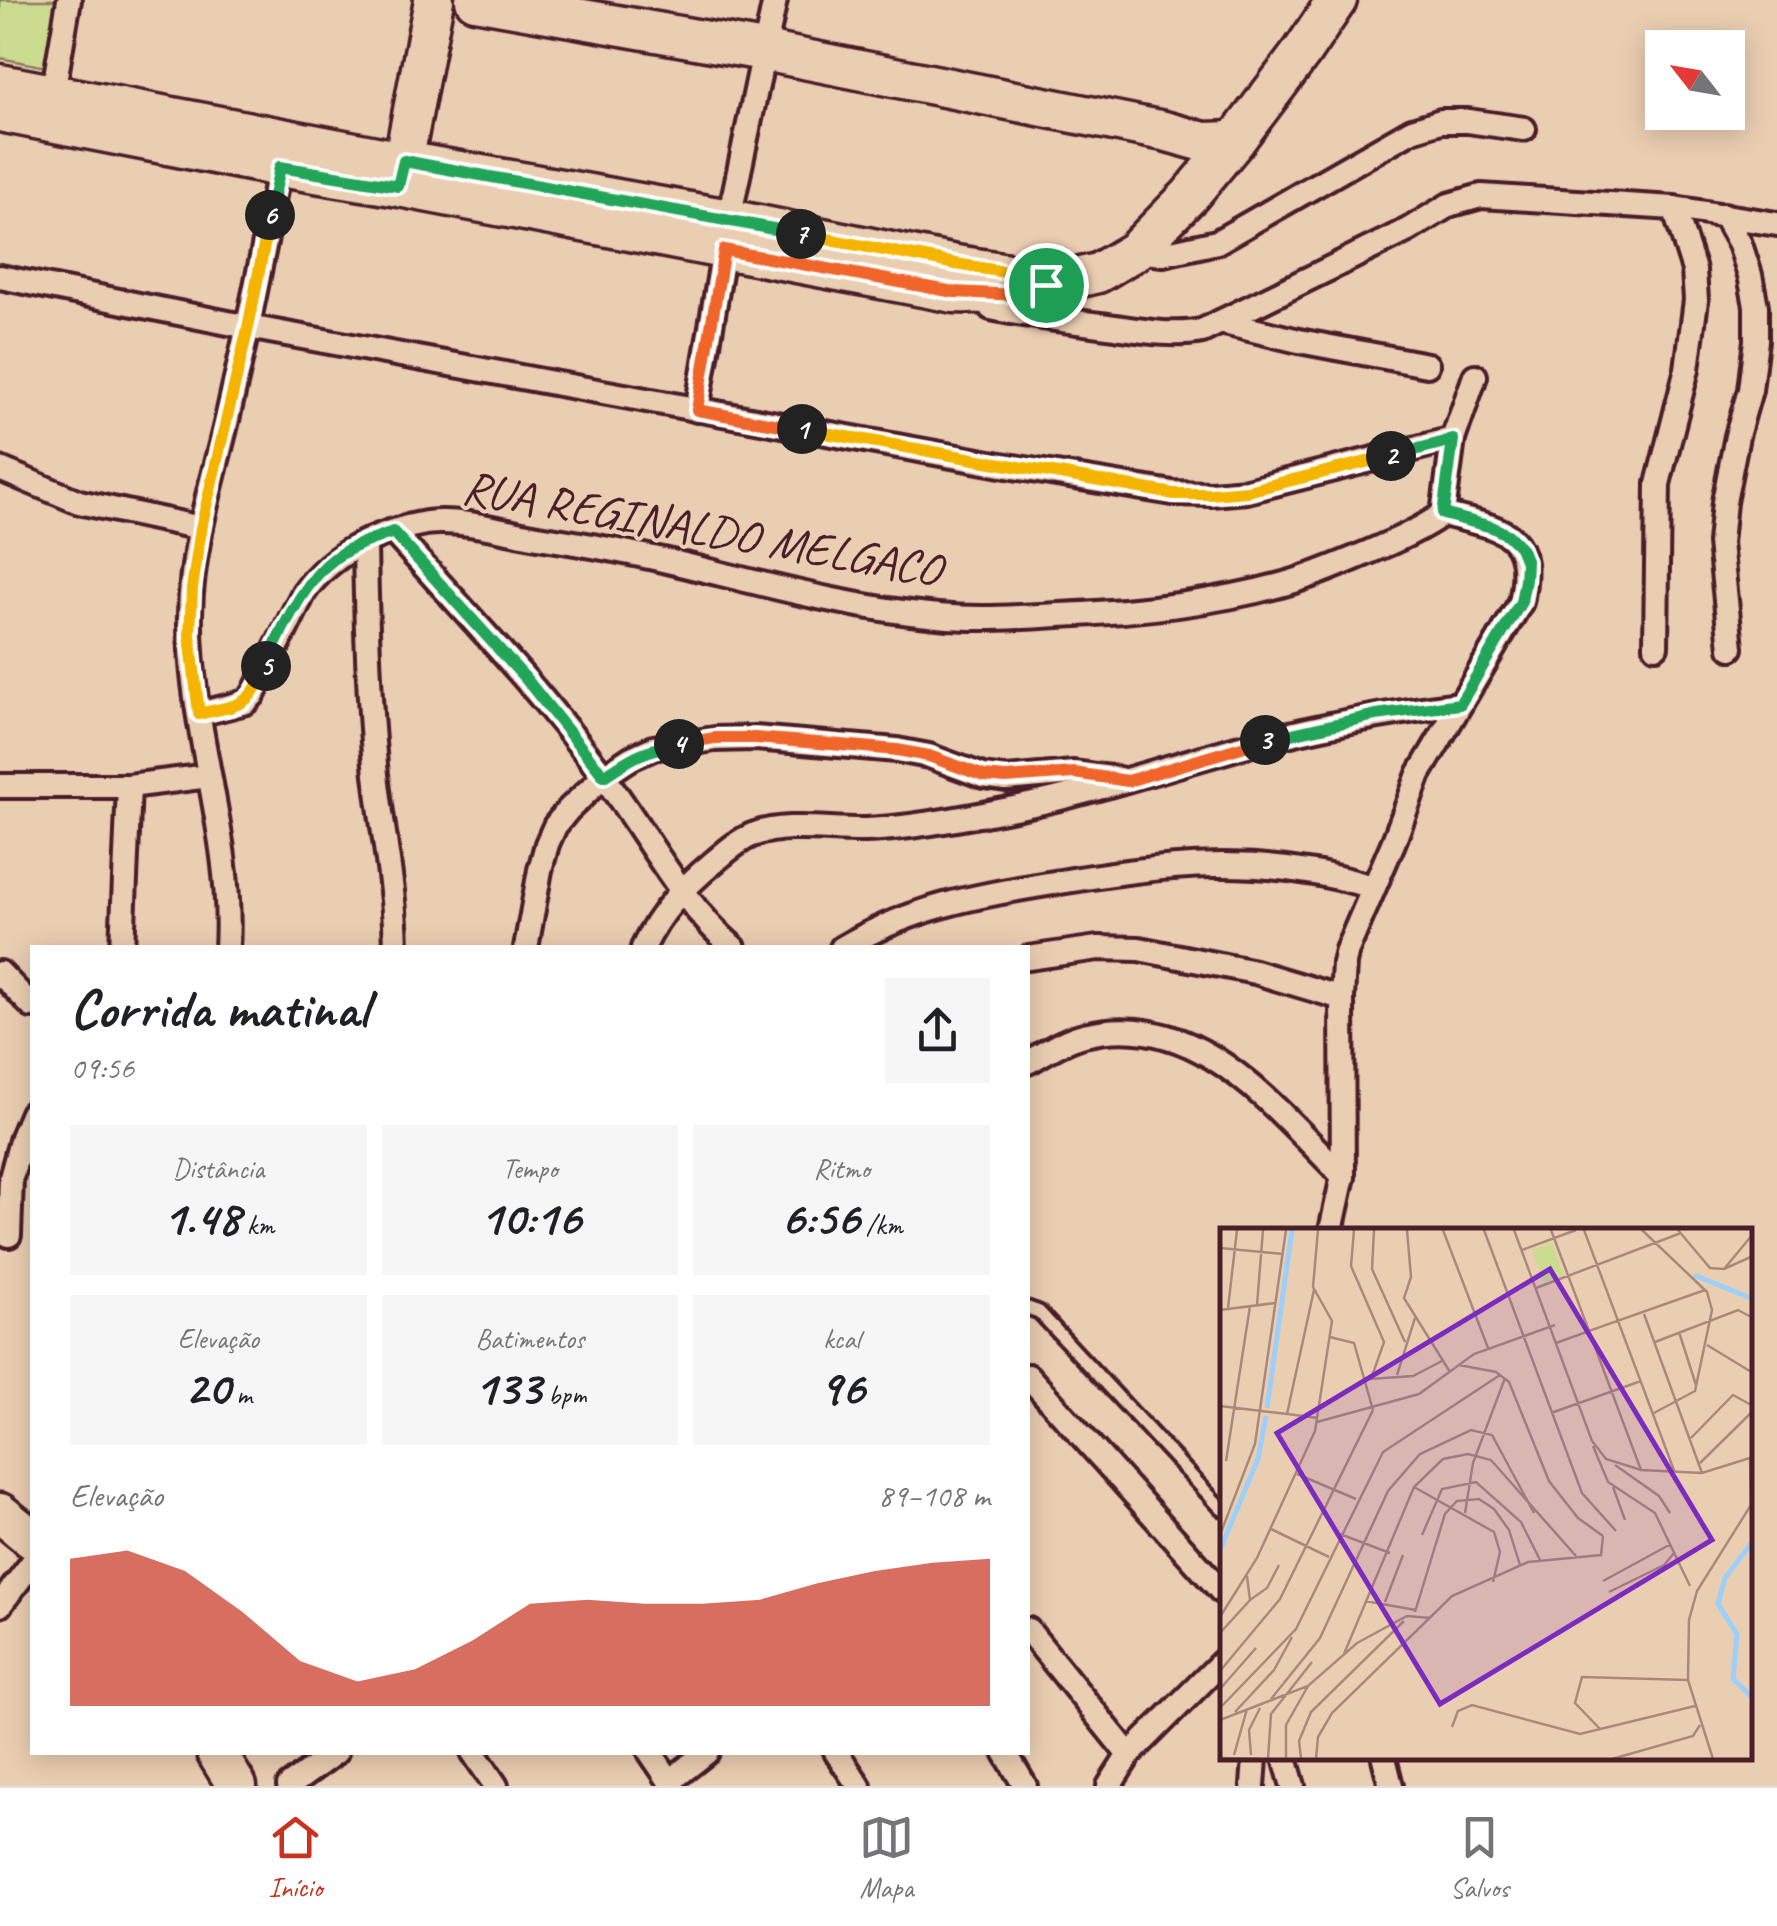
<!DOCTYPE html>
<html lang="pt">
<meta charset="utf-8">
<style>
body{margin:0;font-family:Caveat,sans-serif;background:#f6f6f6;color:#202124;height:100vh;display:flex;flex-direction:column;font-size:38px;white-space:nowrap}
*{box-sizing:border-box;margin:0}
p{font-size:32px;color:#757577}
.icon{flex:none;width:55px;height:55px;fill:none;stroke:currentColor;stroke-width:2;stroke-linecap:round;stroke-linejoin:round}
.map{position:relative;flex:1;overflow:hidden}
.side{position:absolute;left:30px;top:945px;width:1000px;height:810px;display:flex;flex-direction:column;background:#fff;border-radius:0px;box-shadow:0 5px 25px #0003}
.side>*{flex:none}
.needle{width:65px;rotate:301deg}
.controls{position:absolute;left:1645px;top:30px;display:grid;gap:20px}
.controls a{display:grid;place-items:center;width:100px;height:100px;border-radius:0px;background:#fff;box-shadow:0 5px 25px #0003;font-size:50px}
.pin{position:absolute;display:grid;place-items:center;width:85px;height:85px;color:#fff;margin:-42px;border:5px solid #fff;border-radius:50%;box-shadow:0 2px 10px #0007}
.km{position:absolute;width:50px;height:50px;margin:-25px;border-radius:50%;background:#222;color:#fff;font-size:28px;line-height:50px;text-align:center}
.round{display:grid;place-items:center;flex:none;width:105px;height:105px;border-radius:0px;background:#f6f6f6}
.headline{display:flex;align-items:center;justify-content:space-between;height:170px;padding:0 40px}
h1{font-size:55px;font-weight:800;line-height:75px}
.figures{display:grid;grid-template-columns:repeat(3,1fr);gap:15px;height:170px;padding:10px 40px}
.figures div{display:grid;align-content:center;border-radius:0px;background:#f6f6f6;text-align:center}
.figures b{font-size:50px;font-weight:800}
.figures small{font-size:28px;font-weight:400}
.figures p{font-size:28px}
.chart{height:280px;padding:20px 40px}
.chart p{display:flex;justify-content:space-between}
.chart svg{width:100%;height:180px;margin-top:10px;fill:#c8321e;opacity:.7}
.tab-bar{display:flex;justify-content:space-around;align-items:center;height:140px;border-top:2px solid #e0e0e0;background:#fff;font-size:28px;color:#757577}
.tab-bar a{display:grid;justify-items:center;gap:5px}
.tab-bar .active{color:#c8321e}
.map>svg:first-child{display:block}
</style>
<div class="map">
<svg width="1777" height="1786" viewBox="0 0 1777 1786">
<rect width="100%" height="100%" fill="#eaceb1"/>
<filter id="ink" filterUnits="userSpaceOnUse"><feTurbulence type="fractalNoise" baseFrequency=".01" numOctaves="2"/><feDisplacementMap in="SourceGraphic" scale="20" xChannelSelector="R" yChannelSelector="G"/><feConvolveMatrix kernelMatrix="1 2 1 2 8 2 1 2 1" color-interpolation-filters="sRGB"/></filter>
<g filter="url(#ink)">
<!-- green -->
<polygon fill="#cbdc90" stroke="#8a7e5e" stroke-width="2.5" points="0,0 62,0 51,68 0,58"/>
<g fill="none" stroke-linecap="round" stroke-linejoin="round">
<defs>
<polyline id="service" points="1028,1308 1039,1312 1222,1509"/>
<g id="minor">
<polyline points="51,105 69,0"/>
<polyline points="1724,215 1740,244 1750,275 1756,306 1756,340 1750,390 1737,436 1724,502 1720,543 1731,648"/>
<polyline points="1135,251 1163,254 1217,242 1412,130 1441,121 1468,121 1524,129"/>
<polyline points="0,277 248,327 1001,465 1173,493 1211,494 1247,491 1453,439"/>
<path d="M 991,308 C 1029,316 1068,321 1108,326 C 1138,330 1172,337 1202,331 L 1408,230 L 1449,205 L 1481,196 L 1674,208 L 1777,224"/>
<polyline points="1220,322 1299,341 1427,365"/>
<polyline points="697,410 729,219 775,0"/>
<polyline points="0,469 79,502 201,528"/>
<polyline points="1443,514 1453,439 1475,376"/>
<path d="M 393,532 C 465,612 540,690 604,777 C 647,834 679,901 734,948"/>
<path d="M 365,543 C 366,617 368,691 375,765 C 381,826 395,886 396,948"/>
<polyline points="1656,646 1658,484 1687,369 1696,300 1694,270 1674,208"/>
<path d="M 199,714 L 246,702 L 253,695 L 304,592 C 332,553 378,531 426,523 C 459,518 504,531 538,537 C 583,544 628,552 672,562 C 760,583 848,608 938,616 C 978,620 1020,617 1059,615 C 1134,612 1211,604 1284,584 C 1313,576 1341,564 1369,552 C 1395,541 1420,530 1443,514"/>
<polyline points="0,786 129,786 209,776"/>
<polyline points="122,948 129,786"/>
<path d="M 227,948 C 234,835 188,726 190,614 C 191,549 212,483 227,420 C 247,333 265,246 281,158"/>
<polyline points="526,948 540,870 547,844 555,826 568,810 604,776 631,758 653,748 715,739 755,738 897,750 929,756 983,776 1006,779 1074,773 1119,779"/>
<path d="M 643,948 C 661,910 684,887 715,861 C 727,851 738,841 752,835 C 788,822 828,831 866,830 C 914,828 976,816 1024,806 C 1098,791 1170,766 1244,746 C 1315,726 1387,713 1460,704"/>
<path d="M 842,948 C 909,908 978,895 1054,883 C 1168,864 1260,853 1373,887"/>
<polyline points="1028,958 1098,948 1139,949 1255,972 1342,998"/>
<polyline points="0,973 32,1006"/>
<path d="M 1028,1062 C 1046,1052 1064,1040 1084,1035 C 1197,1007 1271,1105 1343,1176"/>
<path d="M 1331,1231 L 1343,1176 L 1342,998 L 1344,963 L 1347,950 L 1394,841 L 1419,774 L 1521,602 C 1536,530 1502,529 1443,514"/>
<polyline points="9,1235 11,1178 22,1137 32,1113"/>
<polyline points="1028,1376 1222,1592"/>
<polyline points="0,1605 32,1563"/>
<polyline points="1028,1630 1129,1755"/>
<polyline points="473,1752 496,1786"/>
<polyline points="650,1752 673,1786"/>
<polyline points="836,1752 859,1786"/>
<polyline points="1005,1752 1025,1786"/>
<polyline points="1285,1758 1293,1786"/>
<polyline points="1384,1758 1391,1786"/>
<polyline points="670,1781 707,1752"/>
<polyline points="289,1786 336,1752"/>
<polyline points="1109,1786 1129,1755 1222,1662"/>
<polyline points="1253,1786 1255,1758"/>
</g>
<g id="primary">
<polyline points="475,0 764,51 1164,131 1204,142 1235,141"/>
<polyline points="0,84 381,157 729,219 956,265 1021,275"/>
<polyline points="0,112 280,167 399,187 954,293 1019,295 1046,285 1098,273 1135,251 1190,195 1235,141 1302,52 1337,0"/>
<polyline points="399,184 434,0"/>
<polyline points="0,1513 32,1539"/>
<polyline points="216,1752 237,1786"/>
</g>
</defs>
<!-- service casing -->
<use href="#service" stroke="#4a1f2b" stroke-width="19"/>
<!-- minor casing -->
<use href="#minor" stroke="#4a1f2b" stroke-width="30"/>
<!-- primary casing -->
<use href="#primary" stroke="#4a1f2b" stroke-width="45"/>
<!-- service -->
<use href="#service" stroke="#eaceb1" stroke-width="11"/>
<!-- minor -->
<use href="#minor" stroke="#eaceb1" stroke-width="22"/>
<!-- primary -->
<use href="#primary" stroke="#eaceb1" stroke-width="38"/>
</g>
</g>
<g fill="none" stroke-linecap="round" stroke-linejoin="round" filter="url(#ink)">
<defs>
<polyline id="split-1" points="802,429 697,410 724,250 954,292 1019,295 1046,285"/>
<polyline id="split-2" points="802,429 1174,494 1211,494 1247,491 1391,456"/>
<polyline id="split-3" points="1265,740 1376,715 1460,704 1521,602 1525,580 1526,562 1520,547 1508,535 1492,527 1443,514 1453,440 1391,456"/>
<polyline id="split-4" points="679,744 715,738 755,738 830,744 897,750 929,756 984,776 1006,778 1074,773 1128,781 1265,740"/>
<path id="split-5" d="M 266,666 C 280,632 305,580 335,558 C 351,546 374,539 393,532 L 526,679 L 604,776 C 632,757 645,749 679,744"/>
<path id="split-6" d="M 266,666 C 250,709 239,704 199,714 L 190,635 L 192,589 L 201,528 L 248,328 L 270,215"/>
<polyline id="split-7" points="270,215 280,167 398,186 404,161 801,234"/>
<polyline id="split-8" points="801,234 956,264 1017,274 1046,285"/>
</defs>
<!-- split-1 casing -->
<use href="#split-1" stroke="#fff" stroke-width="20"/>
<!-- split-2 casing -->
<use href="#split-2" stroke="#fff" stroke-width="20"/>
<!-- split-3 casing -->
<use href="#split-3" stroke="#fff" stroke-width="20"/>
<!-- split-4 casing -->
<use href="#split-4" stroke="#fff" stroke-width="20"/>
<!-- split-5 casing -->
<use href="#split-5" stroke="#fff" stroke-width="20"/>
<!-- split-6 casing -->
<use href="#split-6" stroke="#fff" stroke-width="20"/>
<!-- split-7 casing -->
<use href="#split-7" stroke="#fff" stroke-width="20"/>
<!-- split-8 casing -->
<use href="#split-8" stroke="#fff" stroke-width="20"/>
<!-- split-1 -->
<use href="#split-1" stroke="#f0652b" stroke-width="12"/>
<!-- split-2 -->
<use href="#split-2" stroke="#f5b400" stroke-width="12"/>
<!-- split-3 -->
<use href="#split-3" stroke="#22a559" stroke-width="12"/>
<!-- split-4 -->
<use href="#split-4" stroke="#f0652b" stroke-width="12"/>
<!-- split-5 -->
<use href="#split-5" stroke="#22a559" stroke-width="12"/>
<!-- split-6 -->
<use href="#split-6" stroke="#f5b400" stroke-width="12"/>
<!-- split-7 -->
<use href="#split-7" stroke="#22a559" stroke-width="12"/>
<!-- split-8 -->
<use href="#split-8" stroke="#f5b400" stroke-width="12"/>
</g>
<g text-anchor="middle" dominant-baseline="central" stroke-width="8" stroke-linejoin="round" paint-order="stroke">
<!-- street labels -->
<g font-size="48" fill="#4a1f2b" stroke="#eaceb1">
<text transform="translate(702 528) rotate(10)">RUA REGINALDO MELGACO</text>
</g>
</g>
<!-- overview -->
<g transform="translate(1220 1228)">
<rect width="532" height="532" fill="#eaceb1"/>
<path d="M 332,14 L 344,47 L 324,55 L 312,22 Z" fill="#cbdc90"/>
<path fill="none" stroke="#9ccff9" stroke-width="5" d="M 474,47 L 533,71M 47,180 L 72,2M 533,313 L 505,350 L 498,376 L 517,406 L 513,451 L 533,470M 0,322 L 38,231 L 46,188"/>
<path fill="none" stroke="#aa887b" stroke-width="2.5" d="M 134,2 L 131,38 L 164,114 L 151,151M 154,2 L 152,41 L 185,114M 187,2 L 191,49 L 184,70 L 230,144M 223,2 L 268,120M 264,2 L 362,265 L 396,303M 294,2 L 372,213 L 386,231 L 421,242 L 482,245 L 533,229M 331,2 L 369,103 L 485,62M 364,2 L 455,245M 422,2 L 487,64 L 492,82 L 475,163 L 432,186M 458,2 L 490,40 L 504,41 L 533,28M 0,20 L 63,26M 302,22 L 356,2M 504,41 L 533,6M 316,60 L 461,5M 94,62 L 67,186 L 98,190M 37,77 L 43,2M 8,80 L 17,2M 0,82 L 55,75M 424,86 L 482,245M 459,104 L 476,157M 110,109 L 134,115 L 153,182M 435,114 L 518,82 L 533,90M 336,115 L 369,103 L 421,242M 487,117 L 533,145M 239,137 L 276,144 L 289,154 L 329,253 L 358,290 L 383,308M 177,147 L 195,90M 150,151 L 193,148 L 222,133M 0,178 L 67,186M 331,185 L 421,153M 97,194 L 199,166 L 254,126 L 335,97M 471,210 L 513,167 L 533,178M 373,218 L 388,254 L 435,285 L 470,358M 6,233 L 30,78M 480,235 L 533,183M 395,237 L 439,268 L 450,285M 77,246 L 136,271M 194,259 L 274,304 L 280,324 L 273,354M 393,259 L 405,292M 245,285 L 253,235 L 285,150M 51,301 L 109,329M 120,306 L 170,325M 0,307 L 35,216 L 66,2M 202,307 L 222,261 L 256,254 L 301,294 L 320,332M 383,353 L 451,316M 389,364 L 444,337 L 455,324M 30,372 L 47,360 L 59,337M 145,373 L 196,382M 165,374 L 183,327M 195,384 L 225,286 L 237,273 L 259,271 L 274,281 L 289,302 L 300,337M 0,389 L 37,330 L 95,203 L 112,93 L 93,59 L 98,2M 0,405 L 30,372 L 27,348M 124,426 L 194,259 L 223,231 L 248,226 L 271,232 L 356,328M 0,443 L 60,371 L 153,182M 0,461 L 36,420M 51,471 L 100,410 L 168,263 L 200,226 L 251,202 L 272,207 L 314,285M 0,480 L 76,401 L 163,224 L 280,147M 15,484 L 54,442 L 72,409M 0,492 L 88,458 L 137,415 L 187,388 L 211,390M 232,499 L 238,483 L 252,477 L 360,506 L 475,478M 380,501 L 355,475 L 362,449 L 468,452M 14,527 L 27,481M 31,527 L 29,502 L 40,480M 0,530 L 42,531M 81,530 L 79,513 L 91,484 L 184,393M 48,531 L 51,486 L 92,434M 66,531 L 66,497 L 88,458M 96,531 L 98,509 L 112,485 L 232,368 L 308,334 L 381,327 L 383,308M 392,531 L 473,508 L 480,497M 493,531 L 468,452 L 469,392 L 477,363 L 531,277 L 530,230"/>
<path fill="#7b2cbf" fill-opacity="0.15" stroke="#7b2cbf" stroke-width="5" d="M 330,41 L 492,312 L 220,476 L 57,205 Z"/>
<rect width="532" height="532" fill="none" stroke="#4a1f2b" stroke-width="5"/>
</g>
</svg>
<div class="controls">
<a><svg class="needle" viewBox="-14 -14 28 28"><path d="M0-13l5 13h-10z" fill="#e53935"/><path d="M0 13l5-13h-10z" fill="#757577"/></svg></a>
</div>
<div class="pin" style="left:1046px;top:285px;background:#1e9e55"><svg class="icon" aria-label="arrive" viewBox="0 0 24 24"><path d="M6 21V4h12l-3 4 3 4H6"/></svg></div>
<b class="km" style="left:802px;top:429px">1</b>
<b class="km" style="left:1391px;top:456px">2</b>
<b class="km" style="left:1265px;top:740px">3</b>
<b class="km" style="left:679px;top:744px">4</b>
<b class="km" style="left:266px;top:666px">5</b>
<b class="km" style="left:270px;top:215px">6</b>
<b class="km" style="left:801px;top:234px">7</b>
<section class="side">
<div class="headline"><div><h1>Corrida matinal</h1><p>09:56</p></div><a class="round"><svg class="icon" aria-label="share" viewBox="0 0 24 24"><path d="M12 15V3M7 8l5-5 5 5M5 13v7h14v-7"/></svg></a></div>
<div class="figures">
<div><p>Distância</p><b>1.48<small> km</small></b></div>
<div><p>Tempo</p><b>10:16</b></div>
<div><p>Ritmo</p><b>6:56<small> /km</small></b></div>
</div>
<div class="figures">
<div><p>Elevação</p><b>20<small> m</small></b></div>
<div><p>Batimentos</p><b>133<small> bpm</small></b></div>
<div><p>kcal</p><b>96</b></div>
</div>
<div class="chart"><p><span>Elevação</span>89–108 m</p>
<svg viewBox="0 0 160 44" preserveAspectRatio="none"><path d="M0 44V8L10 6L20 11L30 21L40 33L50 38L60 35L70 28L80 19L90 18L100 19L110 19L120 18L130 14L140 11L150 9L160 8V44z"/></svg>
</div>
</section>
</div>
<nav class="tab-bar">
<a class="active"><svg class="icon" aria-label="home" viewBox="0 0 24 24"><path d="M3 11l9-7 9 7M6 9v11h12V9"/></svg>Início</a>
<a><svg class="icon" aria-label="map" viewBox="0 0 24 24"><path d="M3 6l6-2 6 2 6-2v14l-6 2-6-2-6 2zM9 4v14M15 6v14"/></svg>Mapa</a>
<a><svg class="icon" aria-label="saved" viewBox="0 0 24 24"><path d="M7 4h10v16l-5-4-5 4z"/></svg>Salvos</a>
</nav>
